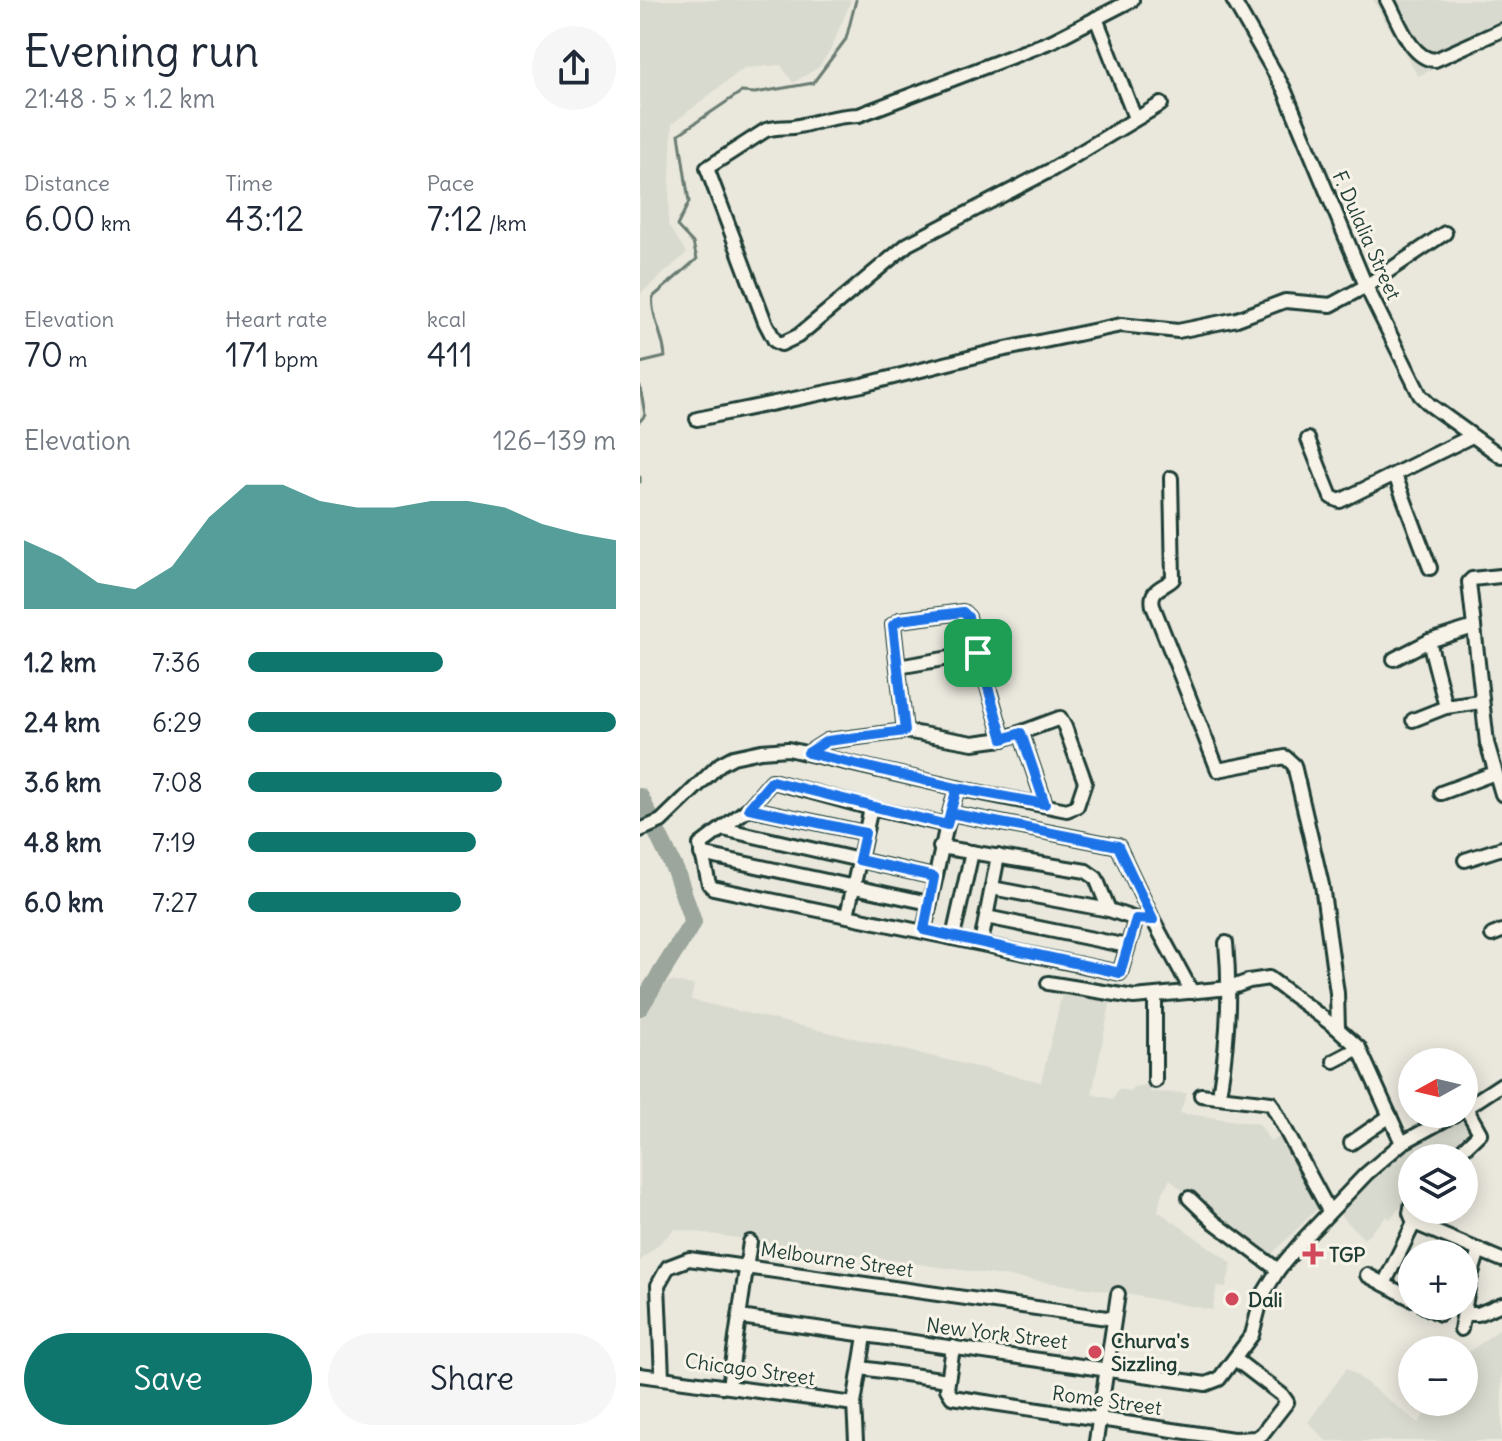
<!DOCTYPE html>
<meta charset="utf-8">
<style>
body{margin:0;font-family:Delius,sans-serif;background:#f6f6f7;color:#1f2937;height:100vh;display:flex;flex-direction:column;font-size:30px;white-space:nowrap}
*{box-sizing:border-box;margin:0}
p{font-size:26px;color:#747a83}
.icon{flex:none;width:44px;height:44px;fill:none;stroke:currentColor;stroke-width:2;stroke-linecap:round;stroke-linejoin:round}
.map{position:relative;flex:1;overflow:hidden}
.drawer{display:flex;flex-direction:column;background:#fff;width:640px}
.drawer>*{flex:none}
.needle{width:52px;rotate:262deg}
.controls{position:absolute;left:758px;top:1048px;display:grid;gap:16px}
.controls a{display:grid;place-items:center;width:80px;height:80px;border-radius:50%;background:#fff;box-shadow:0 4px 20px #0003;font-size:40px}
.pin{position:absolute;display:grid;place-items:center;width:68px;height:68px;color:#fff;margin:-34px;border-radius:16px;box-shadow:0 4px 12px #0006}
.round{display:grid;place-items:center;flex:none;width:84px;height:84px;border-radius:42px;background:#f6f6f7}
.overview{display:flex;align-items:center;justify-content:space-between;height:136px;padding:0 24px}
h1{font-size:44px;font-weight:600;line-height:60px}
.metrics{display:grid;grid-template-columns:repeat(3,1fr);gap:12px;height:136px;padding:8px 24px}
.metrics div{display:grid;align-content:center}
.metrics b{font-size:34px;font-weight:600}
.metrics small{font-size:22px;font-weight:400}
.metrics p{font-size:22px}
.chart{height:224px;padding:16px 24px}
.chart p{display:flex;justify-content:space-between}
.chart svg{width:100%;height:144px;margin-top:8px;fill:#0f766e;opacity:.7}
.action{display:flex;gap:16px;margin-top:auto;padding:16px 24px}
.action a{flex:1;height:92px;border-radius:48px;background:#0f766e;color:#fff;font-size:32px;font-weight:600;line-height:92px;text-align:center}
.action a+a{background:#f6f6f7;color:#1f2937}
ul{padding:0 24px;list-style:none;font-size:26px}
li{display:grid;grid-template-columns:128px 96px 1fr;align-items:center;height:60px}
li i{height:20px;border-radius:10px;background:#0f766e}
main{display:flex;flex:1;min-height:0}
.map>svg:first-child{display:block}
</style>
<main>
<section class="drawer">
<div class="overview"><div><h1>Evening run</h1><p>21:48 · 5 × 1.2 km</p></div><a class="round"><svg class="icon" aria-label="share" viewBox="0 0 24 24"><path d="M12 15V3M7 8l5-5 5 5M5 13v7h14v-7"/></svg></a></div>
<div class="metrics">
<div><p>Distance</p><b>6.00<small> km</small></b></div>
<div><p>Time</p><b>43:12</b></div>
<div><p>Pace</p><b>7:12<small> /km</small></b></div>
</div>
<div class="metrics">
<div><p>Elevation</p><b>70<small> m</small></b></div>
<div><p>Heart rate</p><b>171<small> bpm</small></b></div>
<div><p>kcal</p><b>411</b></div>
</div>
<div class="chart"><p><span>Elevation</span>126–139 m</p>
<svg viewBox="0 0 160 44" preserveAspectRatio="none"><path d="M0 44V23L10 28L20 36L30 38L40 31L50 16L60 6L70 6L80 11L90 13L100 13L110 11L120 11L130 13L140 18L150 21L160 23V44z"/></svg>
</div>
<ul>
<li><b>1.2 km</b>7:36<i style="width:53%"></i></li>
<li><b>2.4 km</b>6:29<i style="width:100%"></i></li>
<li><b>3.6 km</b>7:08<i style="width:69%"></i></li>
<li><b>4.8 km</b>7:19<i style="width:62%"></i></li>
<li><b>6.0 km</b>7:27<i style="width:58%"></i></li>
</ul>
<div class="action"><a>Save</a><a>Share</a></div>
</section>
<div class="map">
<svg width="862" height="1441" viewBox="0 0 862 1441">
<rect width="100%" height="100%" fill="#eae8dd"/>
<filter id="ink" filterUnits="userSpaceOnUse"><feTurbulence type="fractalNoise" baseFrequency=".0125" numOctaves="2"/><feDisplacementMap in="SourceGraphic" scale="16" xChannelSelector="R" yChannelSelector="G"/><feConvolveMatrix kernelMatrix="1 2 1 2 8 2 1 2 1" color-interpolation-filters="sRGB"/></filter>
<g filter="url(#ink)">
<!-- built -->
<g fill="#d9dacf">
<polygon points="0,0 211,0 191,49 179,67 153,83 141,65 104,68 32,124 28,225 47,253 0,294"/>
<polygon points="733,0 862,0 862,39 778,76"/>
<polygon points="29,981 54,985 51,1000 401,1082 423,990 471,999 452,1094 473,1099 478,1089 491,1091 493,1087 511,1084 510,1092 547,1093 540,1113 619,1124 630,1141 643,1136 679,1207 628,1258 577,1222 530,1179 521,1196 518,1211 592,1263 586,1287 577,1286 572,1310 475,1292 35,1229 0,1261 0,1013"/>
<polygon points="826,1116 833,1133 808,1158 772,1158 772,1194 750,1219 747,1216 724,1239 695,1210 763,1150"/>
<polygon points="862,1327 862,1441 686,1441 668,1422 707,1368 779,1423 792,1402 824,1402 824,1356"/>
</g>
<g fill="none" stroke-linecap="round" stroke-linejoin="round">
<!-- stream -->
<g stroke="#6a7c72" stroke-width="3">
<path d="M 0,363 L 25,357 C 24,336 10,314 13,297 L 57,259 L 53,243 L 37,226 L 49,202 L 39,134 L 101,92 L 115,93 L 173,83 L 206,39 L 216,0"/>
<polyline points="0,386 5,415 0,421"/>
<polyline points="0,477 0,482"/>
</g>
<!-- river -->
<polyline stroke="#9ca69c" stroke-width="18" points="0,797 36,872 53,922 0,1007"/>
<defs>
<g id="minor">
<path d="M 492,0 L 412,41 L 219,115 C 194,115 177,123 153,127 C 143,128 136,127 126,130 L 67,168 L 125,322 L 135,341 L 141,344 L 158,336 L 268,244 L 411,170 L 521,104"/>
<polyline points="593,0 644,89 726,286 780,395 790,405 862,457"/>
<path d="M 747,0 C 758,19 770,59 795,60 L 862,30"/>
<polyline points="456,18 495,118"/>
<polyline points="57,419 222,385 356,351 481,325 538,331 597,319 645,301 691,305 726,286 805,233"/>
<polyline points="668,439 691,497 700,501 832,436"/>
<polyline points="755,475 790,568"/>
<path d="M 531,478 L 533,579 C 524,588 509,588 513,606 L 578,770 L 645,757 L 654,765 L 682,885 L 697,993 L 698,1029"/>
<polyline points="860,576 832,579 829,582 847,743 862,794"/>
<polyline points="789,641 806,707"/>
<polyline points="754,659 789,641 834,627"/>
<polyline points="258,667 338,653"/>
<polyline points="773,720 806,707 841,702"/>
<polyline points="265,731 253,625 260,620 323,612 328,617 363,739"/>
<polyline points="381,733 405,804"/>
<polyline points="317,788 310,813 478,846 513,920 552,992"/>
<polyline points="801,793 855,773"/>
<polyline points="109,808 225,833"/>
<polyline points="231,808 132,781 109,808 60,845 69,884 73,888 480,973 496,919 469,910 352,888"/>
<polyline points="83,829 294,877"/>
<polyline points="0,830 21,821 80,764 93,757 121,751 148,749 317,788 427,810 437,806 445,782 425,727 420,718 363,739 333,743 265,731 187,741 168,753"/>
<polyline points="300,847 446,871 456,878 469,910"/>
<polyline points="61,854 289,903"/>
<polyline points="825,860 862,848"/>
<polyline points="207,915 231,808 307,825"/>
<polyline points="346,917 487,946"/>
<polyline points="284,930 308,820"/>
<polyline points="852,935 862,931"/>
<polyline points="313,937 332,852"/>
<polyline points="341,943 358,856"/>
<polyline points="408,983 494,997 590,988 609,981 629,978 698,1029 719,1048 762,1143"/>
<polyline points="515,996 515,1081"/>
<polyline points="694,1061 719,1048"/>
<path d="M 580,1089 C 588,1039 591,994 586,943"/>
<polyline points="561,1095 631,1103 689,1211"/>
<polyline points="824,1109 862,1084"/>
<polyline points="711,1143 750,1116"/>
<polyline points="814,1158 840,1133 826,1108"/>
<polyline points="549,1198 574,1222 638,1270"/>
<polyline points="772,1202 770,1213 774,1223 862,1260"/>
<polyline points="727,1275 772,1299"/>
<polyline points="744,1284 774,1223"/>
<polyline points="784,1306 800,1314"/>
<polyline points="824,1314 838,1314 862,1304"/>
<polyline points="100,1317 566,1384 579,1379 612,1335 622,1296 638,1270 664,1239 726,1174 762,1143 815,1114"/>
<polyline points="821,1329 829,1283 839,1250"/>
<polyline points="313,1347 307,1389 312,1397 593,1439 616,1438 622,1434 647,1402 642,1395 595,1359"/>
<polyline points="221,1368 308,1380"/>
<polyline points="0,1375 214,1404"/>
<polyline points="22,1377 18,1285 28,1267 49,1259 474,1319"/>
<polyline points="89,1386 110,1242"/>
<polyline points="216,1441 214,1404 225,1336"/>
<polyline points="456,1441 478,1294"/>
</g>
</defs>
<!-- minor casing -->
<use href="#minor" stroke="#1f3d34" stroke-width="18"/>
<!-- minor -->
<use href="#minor" stroke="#f7f3e8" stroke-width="12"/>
</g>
</g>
<g fill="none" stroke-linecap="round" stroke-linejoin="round" filter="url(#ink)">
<defs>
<polyline id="route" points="338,653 363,739 381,733 405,804 317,788 307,825 132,781 109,808 225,833 219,860 294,877 284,930 480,973 496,919 513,920 478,846 310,813 317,788 168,753 187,741 265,731 253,625 260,620 323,612 328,617 338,653"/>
</defs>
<!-- route casing -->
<use href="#route" stroke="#fff" stroke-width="16"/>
<!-- route -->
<use href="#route" stroke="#1a73e8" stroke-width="10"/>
</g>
<!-- markers -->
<g fill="#d1495b" stroke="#f7f3e8" stroke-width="3">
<path d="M669 1242h8v8h8v8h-8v8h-8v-8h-8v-8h8z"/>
<circle cx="592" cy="1299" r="8"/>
<circle cx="455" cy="1352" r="8"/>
</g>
<g text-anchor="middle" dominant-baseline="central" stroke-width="6" stroke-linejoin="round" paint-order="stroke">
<!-- street labels -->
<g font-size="20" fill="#1f3d34" stroke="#f7f3e8">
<text transform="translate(727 235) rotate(66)">F. Dulalia Street</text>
<text transform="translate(197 1259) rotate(8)">Melbourne Street</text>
<text transform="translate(357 1333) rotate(7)">New York Street</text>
<text transform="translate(110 1369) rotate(8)">Chicago Street</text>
<text transform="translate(467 1400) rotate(8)">Rome Street</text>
</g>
<!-- poi labels -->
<g font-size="20" font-weight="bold" fill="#1f3d34" stroke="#f7f3e8" text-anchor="start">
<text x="689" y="1254">TGP</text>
<text x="608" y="1299">Dali</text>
<text x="471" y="1340">Churva's<tspan x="471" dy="23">Sizzling</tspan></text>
</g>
</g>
</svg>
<div class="controls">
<a><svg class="needle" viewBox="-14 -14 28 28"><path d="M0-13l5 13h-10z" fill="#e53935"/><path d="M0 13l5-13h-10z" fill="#747a83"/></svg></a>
<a><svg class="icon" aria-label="layers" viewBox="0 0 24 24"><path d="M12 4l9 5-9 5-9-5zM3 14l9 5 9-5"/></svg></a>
<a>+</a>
<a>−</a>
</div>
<div class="pin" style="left:338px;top:653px;background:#1e9e55"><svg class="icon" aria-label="arrive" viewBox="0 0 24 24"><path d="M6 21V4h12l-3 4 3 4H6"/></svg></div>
</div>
</main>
